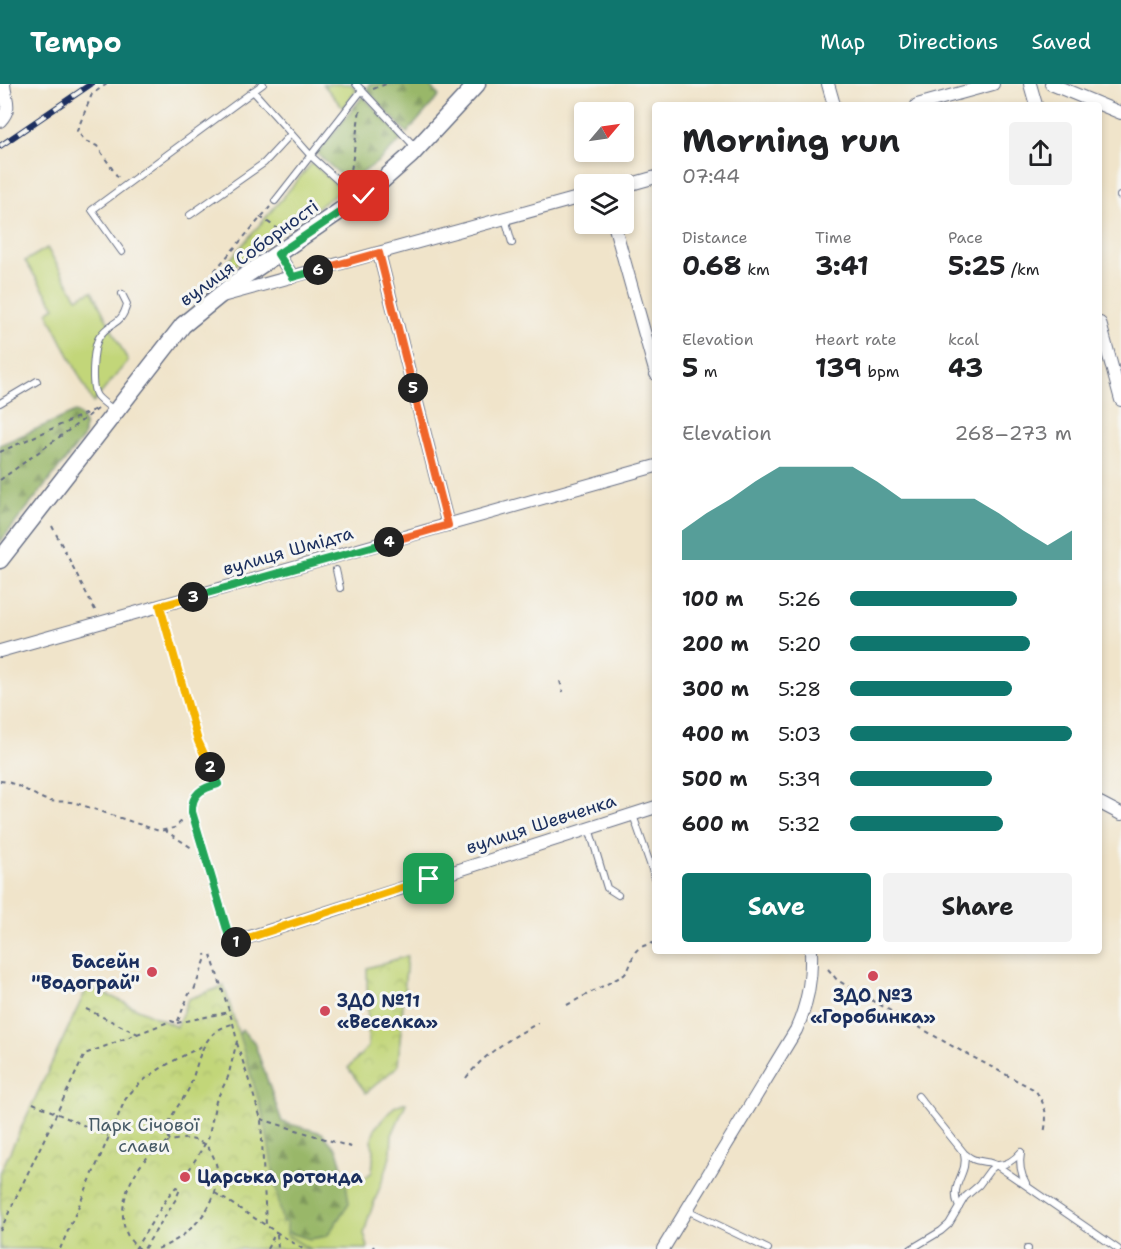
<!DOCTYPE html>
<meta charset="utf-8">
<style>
body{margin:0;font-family:"Shantell Sans",sans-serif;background:#f2f2f2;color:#202124;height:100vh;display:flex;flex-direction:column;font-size:22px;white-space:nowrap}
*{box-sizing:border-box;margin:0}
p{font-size:20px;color:#757577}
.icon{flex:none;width:33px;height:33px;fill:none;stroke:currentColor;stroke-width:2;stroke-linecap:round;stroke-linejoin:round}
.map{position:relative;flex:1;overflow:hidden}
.details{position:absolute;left:652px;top:18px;width:450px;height:852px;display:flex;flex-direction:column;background:#fff;border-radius:6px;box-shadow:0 3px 9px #0003}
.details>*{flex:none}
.needle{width:39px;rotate:61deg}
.buttons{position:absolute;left:574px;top:18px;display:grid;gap:12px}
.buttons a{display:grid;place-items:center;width:60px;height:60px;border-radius:6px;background:#fff;box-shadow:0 3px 9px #0003;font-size:30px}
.pin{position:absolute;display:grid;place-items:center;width:51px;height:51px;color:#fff;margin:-26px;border-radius:12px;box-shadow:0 3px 9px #0006}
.km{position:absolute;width:30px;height:30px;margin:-15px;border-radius:50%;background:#222;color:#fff;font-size:16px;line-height:30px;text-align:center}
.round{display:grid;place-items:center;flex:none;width:63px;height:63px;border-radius:6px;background:#f2f2f2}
.summary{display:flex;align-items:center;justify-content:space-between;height:102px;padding:0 30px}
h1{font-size:33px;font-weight:700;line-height:45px}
.figures{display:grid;grid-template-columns:repeat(3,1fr);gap:9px;height:102px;padding:6px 30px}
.figures div{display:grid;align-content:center}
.figures b{font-size:26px;font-weight:700}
.figures small{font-size:16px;font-weight:400}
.figures p{font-size:16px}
.chart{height:168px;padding:12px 30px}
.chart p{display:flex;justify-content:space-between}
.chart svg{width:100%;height:108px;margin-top:6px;fill:#0f766e;opacity:.7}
.button{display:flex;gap:12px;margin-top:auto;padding:12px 30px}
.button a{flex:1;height:69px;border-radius:6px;background:#0f766e;color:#fff;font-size:24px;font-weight:700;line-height:69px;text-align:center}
.button a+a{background:#f2f2f2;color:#202124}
ul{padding:0 30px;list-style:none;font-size:20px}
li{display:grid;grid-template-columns:96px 72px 1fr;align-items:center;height:45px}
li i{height:15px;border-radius:8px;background:#0f766e}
header{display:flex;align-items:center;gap:36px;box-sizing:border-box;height:84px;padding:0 30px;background:#0f766e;color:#fff}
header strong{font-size:28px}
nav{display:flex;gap:33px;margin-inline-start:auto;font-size:21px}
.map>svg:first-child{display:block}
</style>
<header>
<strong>Tempo</strong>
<nav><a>Map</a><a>Directions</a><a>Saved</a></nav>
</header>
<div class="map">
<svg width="1121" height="1165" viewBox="0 0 1121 1165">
<defs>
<pattern id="forest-firs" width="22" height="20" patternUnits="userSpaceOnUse" patternTransform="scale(1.5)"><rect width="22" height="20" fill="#99b769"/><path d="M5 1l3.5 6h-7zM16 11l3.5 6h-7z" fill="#7c955a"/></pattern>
<pattern id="park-crowns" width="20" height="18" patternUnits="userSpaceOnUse" patternTransform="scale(1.5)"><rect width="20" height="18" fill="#c2d679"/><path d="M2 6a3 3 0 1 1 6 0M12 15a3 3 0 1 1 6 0" fill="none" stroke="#a6b86b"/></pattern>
</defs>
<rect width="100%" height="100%" fill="#f6f6f2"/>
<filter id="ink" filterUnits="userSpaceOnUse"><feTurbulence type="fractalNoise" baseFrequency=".0167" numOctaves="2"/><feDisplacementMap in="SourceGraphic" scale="12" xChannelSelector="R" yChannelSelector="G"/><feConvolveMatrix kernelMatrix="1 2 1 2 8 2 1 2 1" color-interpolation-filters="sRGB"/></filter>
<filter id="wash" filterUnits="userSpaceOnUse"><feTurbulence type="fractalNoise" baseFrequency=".008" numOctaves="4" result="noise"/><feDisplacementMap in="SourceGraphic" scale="24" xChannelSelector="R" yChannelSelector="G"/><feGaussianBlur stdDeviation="1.35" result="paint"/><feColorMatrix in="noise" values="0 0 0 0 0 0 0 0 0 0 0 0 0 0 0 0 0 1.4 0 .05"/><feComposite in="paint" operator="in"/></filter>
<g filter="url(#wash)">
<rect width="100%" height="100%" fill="#f0e4ca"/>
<!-- grass -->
<g fill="#c2d679" stroke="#6e826c" stroke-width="1.5">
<polygon points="323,0 351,0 357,6 343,24"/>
<polygon points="312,79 342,106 212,197"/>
<polygon points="47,164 77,214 92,207 128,277 93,319 47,228 55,223 25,177"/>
<polygon points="403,1019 406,1019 392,1051 391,1069 386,1087 369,1132 364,1150 368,1163 367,1165 309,1165 286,1151 287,1138 338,1107 349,1092 357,1092 363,1095 372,1088 374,1066 371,1058 375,1044 394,1023"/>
</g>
<!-- forest -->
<g fill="url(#forest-firs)" stroke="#5a7364" stroke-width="1.5">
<polygon points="369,0 428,0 439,12 407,49 367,6"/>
<polygon points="363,12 402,55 379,77 349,98 317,70"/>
<path d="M 75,328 C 86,332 85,344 83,354 L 0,458 L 0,361 Z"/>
<polygon points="242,946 254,958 282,1038 322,1049 337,1066 345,1093 349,1119 327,1152 310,1155 277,1145 231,962"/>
</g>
<!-- park -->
<g fill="url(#park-crowns)" stroke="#6e826c" stroke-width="1.5">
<polygon points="407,872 398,982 366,1009 348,984 368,963 367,884"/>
<polygon points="88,902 177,943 188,915 224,902 264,1034 282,1138 287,1138 287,1151 309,1165 0,1165 0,1089"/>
</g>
</g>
<g filter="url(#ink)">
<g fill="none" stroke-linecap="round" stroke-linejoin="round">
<defs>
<g id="lane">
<polyline points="356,0 416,64"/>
<polyline points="253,7 311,72 356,113"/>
<polyline points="1120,112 1121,112"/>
<polyline points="275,117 362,6"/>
<polyline points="190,131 264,79 291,50"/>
<polyline points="505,134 512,159"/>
<polyline points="122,168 92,126 263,0"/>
<polyline points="0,319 37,297"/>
<path d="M 115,327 C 110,323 102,318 97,312 C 90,302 93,261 100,252 C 111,236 121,243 127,220 L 122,210"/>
<polyline points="336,486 340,504"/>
<path d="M 160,522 L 198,657 L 218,700 C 202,704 191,710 192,728 L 231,858"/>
<polyline points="633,731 656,797"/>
<polyline points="589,744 607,804 618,811"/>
<path d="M 918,1012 L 964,1069 C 974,1077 975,1076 986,1078 C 990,1078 992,1080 996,1081 C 1006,1082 1015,1075 1021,1068"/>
<path d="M 1021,1069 C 1019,1080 1020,1089 1026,1099"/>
<path d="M 959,1123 C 948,1101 969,1090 964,1070"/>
<polyline points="687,1126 768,1165"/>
<polyline points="911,1165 941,1147 949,1140 965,1113 979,1101 990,1086 996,1081 1118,1165"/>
<polyline points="1027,1165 1028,1165"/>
</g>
<g id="street">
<polyline points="828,0 834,21"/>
<polyline points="1030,0 1036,21"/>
<polyline points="1051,0 1121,29"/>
<polyline points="917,21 993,0"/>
<path d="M 0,37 C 13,23 5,16 4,0"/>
<polyline points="624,102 656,93"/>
<polyline points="614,140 656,290"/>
<polyline points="379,169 448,441"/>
<polyline points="278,170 293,193"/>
<polyline points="222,212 585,112"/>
<polyline points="1100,239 1121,316"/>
<polyline points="0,567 656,382"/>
<polyline points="1100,719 1121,730"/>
<polyline points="231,859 656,723"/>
<path d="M 663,1165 L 796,946 C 808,920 812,895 811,867"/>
</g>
<polyline id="secondary" points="0,476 183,241 236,198 375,103 410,72 477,0"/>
</defs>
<!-- lane casing -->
<use href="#lane" stroke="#666e84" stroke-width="8"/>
<!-- street casing -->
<use href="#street" stroke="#666e84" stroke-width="14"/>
<!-- secondary casing -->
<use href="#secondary" stroke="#666e84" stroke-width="19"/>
<!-- path -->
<g stroke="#666e84" stroke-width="2" stroke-dasharray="4.5 4.5" stroke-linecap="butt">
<polyline points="107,0 92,10 77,47 85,57 97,62 119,95"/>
<polyline points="373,5 386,0"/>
<polyline points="350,94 360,25"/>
<polyline points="260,133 283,148"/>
<polyline points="191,214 270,123"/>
<polyline points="0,368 96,325"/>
<polyline points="0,396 98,325"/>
<polyline points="52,442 96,528"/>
<polyline points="560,597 563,608"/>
<path d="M 0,697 C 17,698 30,710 46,716 C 55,719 66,716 76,719 L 159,747 L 174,744 L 185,734"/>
<polyline points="164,746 192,764"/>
<path d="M 828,885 L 837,896 L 952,962 L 1035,1006 C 1046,1021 1048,1032 1044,1049"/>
<path d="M 567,921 L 624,891 C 633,883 630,869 640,864 C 644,861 651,860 656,858"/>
<polyline points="86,925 138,950"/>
<polyline points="177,939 229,928"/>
<polyline points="237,959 261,1035 266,1141"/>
<path d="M 466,994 C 485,969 511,954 538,939"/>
<polyline points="33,1019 108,1052"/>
<polyline points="261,1035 354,1064"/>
<path d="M 170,1057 C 161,1037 183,1019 190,1002 C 200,976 200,949 232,940"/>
<polyline points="189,1086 208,1055 216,1017 228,993 237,957 233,939 211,871"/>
<polyline points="215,1109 303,1165"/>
<polyline points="0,1147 85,970 171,937 177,939 189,910 194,906 206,874 205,870"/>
<polyline points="277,1150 278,1165"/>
<path d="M 60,1165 L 125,1016 C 142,991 177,975 204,961"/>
<polyline points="135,1165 169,1111 176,1103 180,1105 176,1115 144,1165"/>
<path d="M 140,1165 C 98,1138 141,1050 189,1055 C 197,1056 204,1059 209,1065 C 236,1104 194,1153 157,1165"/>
<polyline points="267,1165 276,1148"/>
<polyline points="372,1165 374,1162"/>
</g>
<!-- lane -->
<use href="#lane" stroke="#fff" stroke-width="6"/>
<!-- street -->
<use href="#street" stroke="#fff" stroke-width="12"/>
<!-- secondary -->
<use href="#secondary" stroke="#fff" stroke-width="16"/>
<defs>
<polyline id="rail" points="0,62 91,0"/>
</defs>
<!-- rail casing -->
<use href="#rail" stroke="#1b2f5e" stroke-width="6"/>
<!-- rail -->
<use href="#rail" stroke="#f6f6f2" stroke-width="4" stroke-dasharray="11" stroke-linecap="butt"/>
</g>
</g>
<g fill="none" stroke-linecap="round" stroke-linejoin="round" filter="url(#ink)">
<defs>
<polyline id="split-1" points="236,858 429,795"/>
<path id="split-2" d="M 210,683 L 218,700 C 202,704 191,710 192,728 L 231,859 L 236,858"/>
<polyline id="split-3" points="193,513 160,522 198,657 210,683"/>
<polyline id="split-4" points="193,513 389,458"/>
<polyline id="split-5" points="389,458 448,441 413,304"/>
<polyline id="split-6" points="318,186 379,169 413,304"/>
<polyline id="split-7" points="318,186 293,193 278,170 364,112"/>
</defs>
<!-- split-1 casing -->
<use href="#split-1" stroke="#fff" stroke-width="12"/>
<!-- split-2 casing -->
<use href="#split-2" stroke="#fff" stroke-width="12"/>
<!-- split-3 casing -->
<use href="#split-3" stroke="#fff" stroke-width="12"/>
<!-- split-4 casing -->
<use href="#split-4" stroke="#fff" stroke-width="12"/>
<!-- split-5 casing -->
<use href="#split-5" stroke="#fff" stroke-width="12"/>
<!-- split-6 casing -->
<use href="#split-6" stroke="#fff" stroke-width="12"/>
<!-- split-7 casing -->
<use href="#split-7" stroke="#fff" stroke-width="12"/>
<!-- split-1 -->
<use href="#split-1" stroke="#f5b400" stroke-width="8"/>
<!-- split-2 -->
<use href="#split-2" stroke="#22a559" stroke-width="8"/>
<!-- split-3 -->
<use href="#split-3" stroke="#f5b400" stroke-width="8"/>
<!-- split-4 -->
<use href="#split-4" stroke="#22a559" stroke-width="8"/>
<!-- split-5 -->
<use href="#split-5" stroke="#f0652b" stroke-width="8"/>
<!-- split-6 -->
<use href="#split-6" stroke="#f0652b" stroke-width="8"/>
<!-- split-7 -->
<use href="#split-7" stroke="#22a559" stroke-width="8"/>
</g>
<!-- markers -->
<g fill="#d1495b" stroke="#f6f6f2" stroke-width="2">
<circle cx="152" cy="888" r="6"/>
<circle cx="873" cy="892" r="6"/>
<circle cx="325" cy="927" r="6"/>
<circle cx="185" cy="1093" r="6"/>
</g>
<g text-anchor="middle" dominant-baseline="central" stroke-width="6" stroke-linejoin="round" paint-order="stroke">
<!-- street labels -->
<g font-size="18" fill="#1b2f5e" stroke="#f6f6f2">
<text transform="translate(249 169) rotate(-36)">вулиця Соборності</text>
<text transform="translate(288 467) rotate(-16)">вулиця Шмідта</text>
<text transform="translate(541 740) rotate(-18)">вулиця Шевченка</text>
</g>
<!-- poi labels -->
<g font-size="18" font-weight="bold" fill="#1b2f5e" stroke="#f6f6f2" text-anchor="start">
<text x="140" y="878" text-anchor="end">Басейн<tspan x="140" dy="21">"Водограй"</tspan></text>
<text x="873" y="912" text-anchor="middle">ЗДО №3<tspan x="873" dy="21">«Горобинка»</tspan></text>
<text x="337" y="917">ЗДО №11<tspan x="337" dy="21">«Веселка»</tspan></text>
<text x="197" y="1093">Царська ротонда</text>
</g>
<!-- park labels -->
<g font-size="18" fill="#455965" stroke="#f6f6f2">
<text x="144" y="1041">Парк Січової<tspan x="144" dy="21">слави</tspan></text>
</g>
</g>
</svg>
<div class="buttons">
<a><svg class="needle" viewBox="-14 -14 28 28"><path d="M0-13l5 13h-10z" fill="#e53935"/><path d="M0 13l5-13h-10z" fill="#757577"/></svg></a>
<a><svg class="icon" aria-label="layers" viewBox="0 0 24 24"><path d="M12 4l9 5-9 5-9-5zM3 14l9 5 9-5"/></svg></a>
</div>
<div class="pin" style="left:429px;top:795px;background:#1e9e55"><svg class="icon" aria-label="arrive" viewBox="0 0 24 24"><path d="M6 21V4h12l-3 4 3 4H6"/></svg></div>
<div class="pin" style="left:364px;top:112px;background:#d93025"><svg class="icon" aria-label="check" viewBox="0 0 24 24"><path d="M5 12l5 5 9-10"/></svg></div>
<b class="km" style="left:236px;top:858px">1</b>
<b class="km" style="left:210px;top:683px">2</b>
<b class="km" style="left:193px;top:513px">3</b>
<b class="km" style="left:389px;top:458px">4</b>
<b class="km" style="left:413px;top:304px">5</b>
<b class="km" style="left:318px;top:186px">6</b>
<section class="details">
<div class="summary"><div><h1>Morning run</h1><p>07:44</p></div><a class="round"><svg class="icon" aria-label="share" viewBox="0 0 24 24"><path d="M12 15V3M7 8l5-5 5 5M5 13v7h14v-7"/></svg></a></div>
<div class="figures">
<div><p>Distance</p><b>0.68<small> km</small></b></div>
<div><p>Time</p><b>3:41</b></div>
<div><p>Pace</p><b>5:25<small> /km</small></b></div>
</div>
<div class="figures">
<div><p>Elevation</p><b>5<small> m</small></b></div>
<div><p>Heart rate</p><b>139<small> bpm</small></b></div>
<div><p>kcal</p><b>43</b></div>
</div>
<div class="chart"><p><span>Elevation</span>268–273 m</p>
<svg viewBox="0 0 160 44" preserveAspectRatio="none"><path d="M0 44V32L10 25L20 19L30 12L40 6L50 6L60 6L70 6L80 12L90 19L100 19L110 19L120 19L130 25L140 32L150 38L160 32V44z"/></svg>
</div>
<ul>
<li><b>100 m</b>5:26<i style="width:75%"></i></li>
<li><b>200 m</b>5:20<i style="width:81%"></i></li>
<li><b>300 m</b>5:28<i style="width:73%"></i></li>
<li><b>400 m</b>5:03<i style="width:100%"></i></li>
<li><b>500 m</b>5:39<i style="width:64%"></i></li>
<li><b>600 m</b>5:32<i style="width:69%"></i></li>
</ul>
<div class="button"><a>Save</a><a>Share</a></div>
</section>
</div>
